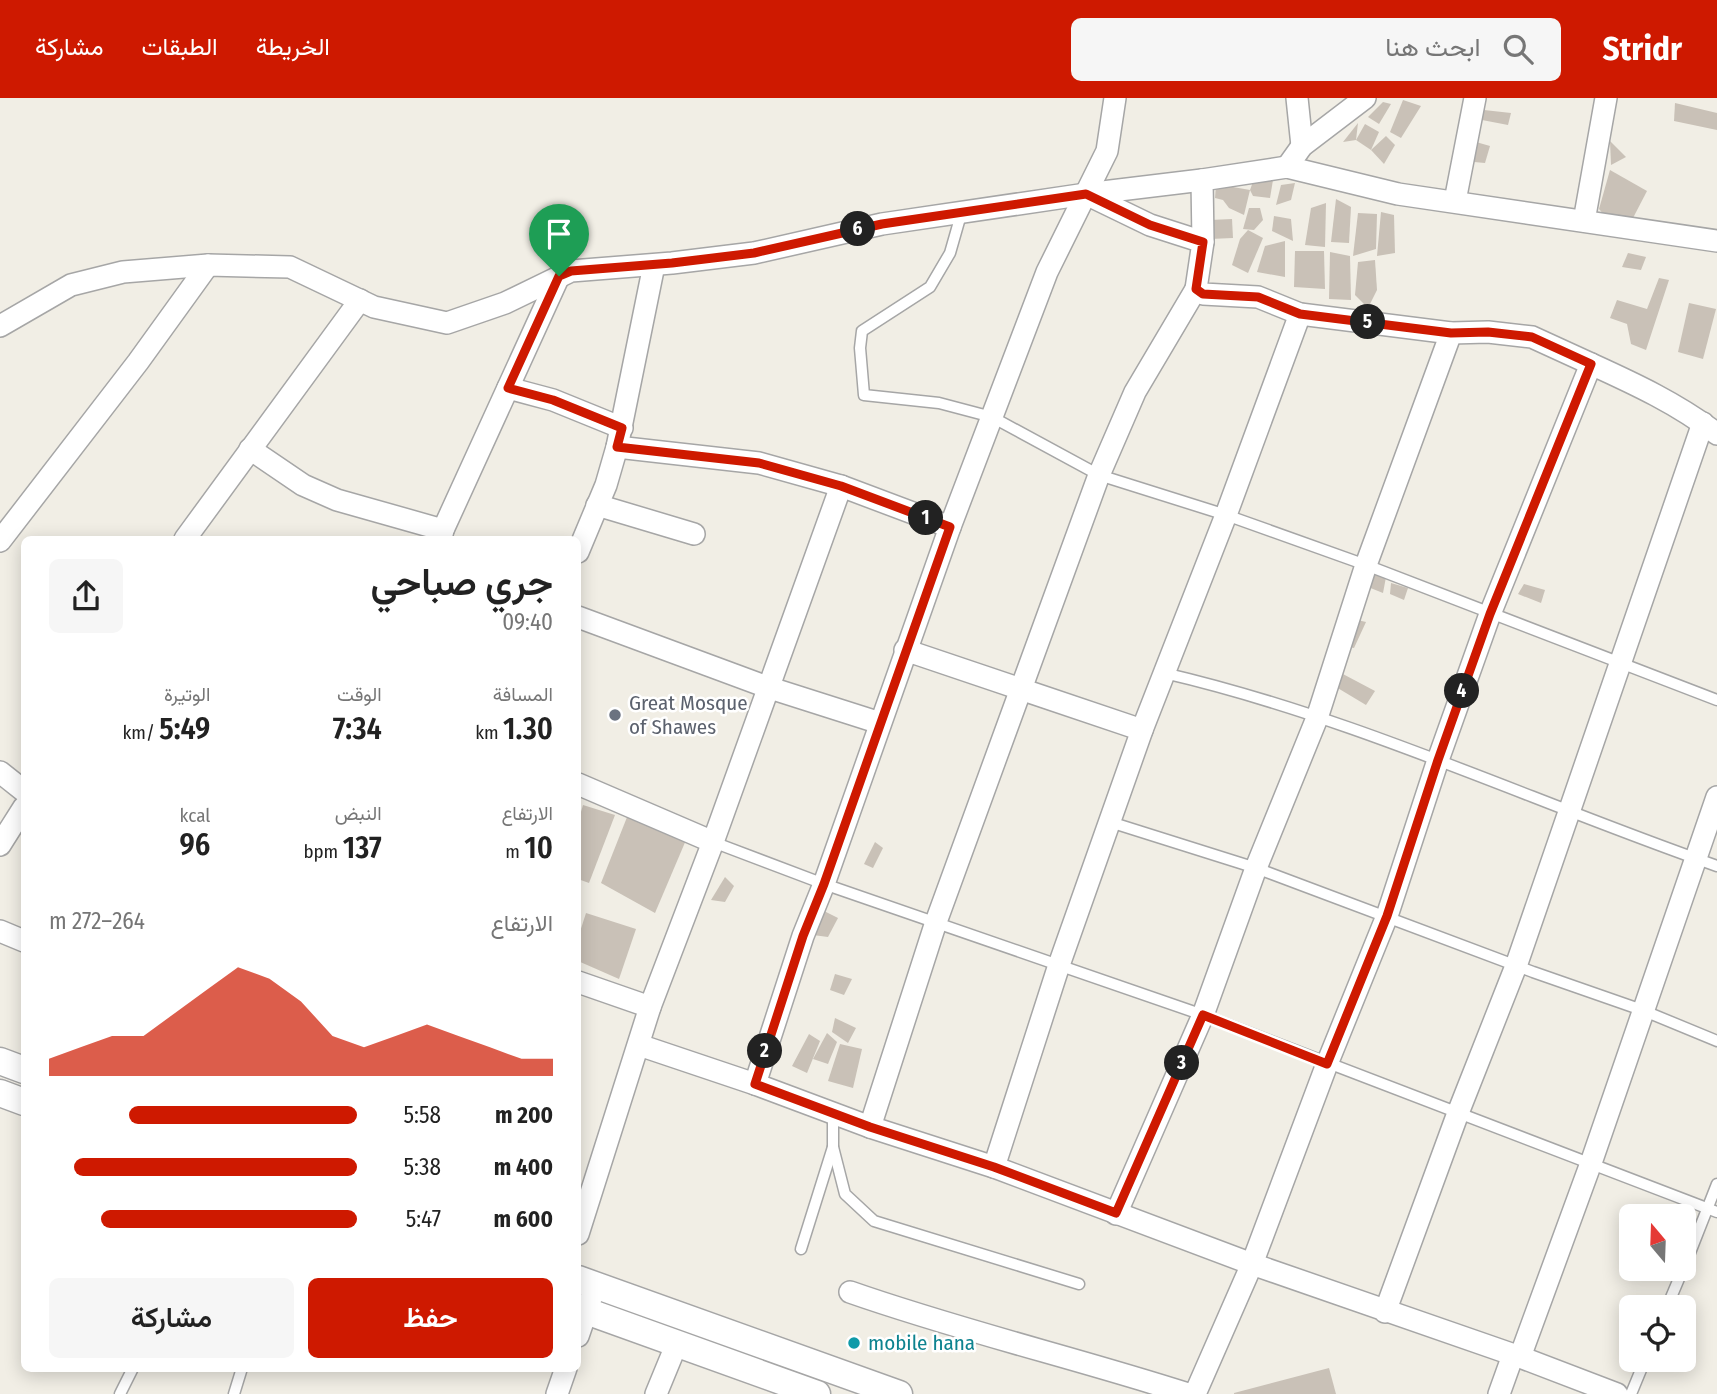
<!DOCTYPE html>
<html lang="ar">
<meta charset="utf-8">
<style>
body{margin:0;font-family:"Fira Sans Condensed",Vazirmatn,sans-serif;background:#f6f6f6;color:#222;direction:rtl;height:100vh;display:flex;flex-direction:column;font-size:26px;white-space:nowrap}
*{box-sizing:border-box;margin:0}
p{font-size:23px;color:#767676}
.icon{flex:none;width:38px;height:38px;fill:none;stroke:currentColor;stroke-width:2;stroke-linecap:round;stroke-linejoin:round}
.map{position:relative;flex:1;overflow:hidden;direction:ltr}
.sheet{position:absolute;left:21px;top:438px;width:560px;height:836px;display:flex;flex-direction:column;background:#fff;border-radius:10px;box-shadow:0 4px 18px #0003;direction:rtl}
.sheet>*{flex:none}
.needle{width:46px;rotate:341deg}
.buttons{position:absolute;left:1619px;top:1106px;display:grid;gap:14px}
.buttons a{display:grid;place-items:center;width:77px;height:77px;border-radius:10px;background:#fff;box-shadow:0 4px 18px #0003;font-size:35px}
.pin{position:absolute;display:grid;place-items:center;width:60px;height:60px;color:#fff;margin:-72px -30px;border-radius:50% 50% 50% 0;rotate:-45deg;box-shadow:0 0 7px #0007}
.pin .icon{rotate:45deg}
.km{position:absolute;width:35px;height:35px;margin:-18px;border-radius:50%;background:#222;color:#fff;font-size:19px;line-height:35px;text-align:center}
.round{display:grid;place-items:center;flex:none;width:74px;height:74px;border-radius:10px;background:#f6f6f6}
.head{display:flex;align-items:center;justify-content:space-between;height:119px;padding:0 28px}
h1{font-size:38px;font-weight:600;line-height:52px}
.metrics{display:grid;grid-template-columns:repeat(3,1fr);gap:10px;height:119px;padding:7px 28px}
.metrics div{display:grid;align-content:center}
.metrics b{font-size:30px;font-weight:600}
.metrics small{font-size:19px;font-weight:400}
.metrics p{font-size:19px}
.chart{height:196px;padding:14px 28px}
.chart p{display:flex;justify-content:space-between}
.chart svg{width:100%;height:126px;margin-top:7px;fill:#ce1900;opacity:.7}
.button{display:flex;gap:14px;margin-top:auto;padding:14px 28px}
.button a{flex:1;height:80px;border-radius:10px;background:#ce1900;color:#fff;font-size:28px;font-weight:600;line-height:80px;text-align:center}
.button a+a{background:#f6f6f6;color:#222}
ul{padding:0 28px;list-style:none;font-size:23px}
li{display:grid;grid-template-columns:112px 84px 1fr;align-items:center;height:52px}
li i{height:18px;border-radius:9px;background:#ce1900}
header{display:flex;align-items:center;gap:42px;box-sizing:border-box;height:98px;padding:0 35px;background:#ce1900;color:#fff}
header strong{font-size:33px}
nav{display:flex;gap:38px;margin-inline-start:auto;font-size:24px}
.search{width:490px;height:63px;background:#f6f6f6;display:flex;align-items:center;gap:18px;box-sizing:border-box;padding:0 24px;border-radius:10px;color:#767676;font-size:26px}
.map>svg:first-child{display:block}
</style>
<header>
<strong>Stridr</strong>
<div class="search"><svg class="icon" aria-label="search" viewBox="0 0 24 24"><circle cx="10" cy="10" r="6"/><path d="M15 15l6 6"/></svg>ابحث هنا</div>
<nav><a>الخريطة</a><a>الطبقات</a><a>مشاركة</a></nav>
</header>
<div class="map">
<svg width="1717" height="1296" viewBox="0 0 1717 1296">
<rect width="100%" height="100%" fill="#f1eee5"/>
<!-- building -->
<g fill="#c9c1b7">
<polygon points="1403,2 1421,8 1401,40 1390,34"/>
<polygon points="1383,4 1391,6 1379,26 1368,19"/>
<polygon points="1675,5 1717,15 1717,32 1674,23"/>
<polygon points="1484,12 1511,15 1508,27 1482,22"/>
<polygon points="1358,25 1356,42 1343,44"/>
<polygon points="1365,26 1379,34 1371,52 1356,42"/>
<polygon points="1386,38 1395,47 1384,66 1371,52"/>
<polygon points="1610,43 1626,59 1611,67"/>
<polygon points="1476,44 1490,48 1485,65 1474,64"/>
<polygon points="1610,72 1647,93 1633,120 1613,127 1599,111"/>
<polygon points="1254,81 1273,82 1270,100 1253,98 1250,92"/>
<polygon points="1295,85 1291,102 1276,107 1281,87"/>
<polygon points="1216,86 1250,92 1244,117 1229,110 1223,102 1215,100"/>
<polygon points="1336,101 1351,109 1349,145 1331,144"/>
<polygon points="1326,105 1325,149 1305,147 1311,110"/>
<polygon points="1249,110 1260,110 1263,122 1254,132 1243,131"/>
<polygon points="1381,114 1394,117 1395,155 1377,158"/>
<polygon points="1358,115 1377,116 1376,151 1353,158"/>
<polygon points="1274,118 1291,121 1293,143 1272,133"/>
<polygon points="1232,121 1233,140 1210,141 1210,122"/>
<polygon points="1248,132 1263,140 1248,175 1232,167 1240,141"/>
<polygon points="1285,143 1285,179 1257,174 1265,148"/>
<polygon points="1295,153 1324,153 1325,191 1294,189"/>
<polygon points="1330,154 1350,158 1351,202 1329,201"/>
<polygon points="1628,155 1646,159 1641,172 1622,169"/>
<polygon points="1375,162 1377,192 1368,210 1355,197 1358,164"/>
<polygon points="1659,180 1669,182 1646,252 1631,246 1627,226 1610,220 1617,202 1647,211"/>
<polygon points="1689,205 1716,211 1703,261 1678,254"/>
<polygon points="1368,473 1386,479 1383,495 1363,487"/>
<polygon points="1391,485 1408,490 1404,502 1390,496"/>
<polygon points="1524,486 1545,492 1541,505 1518,496"/>
<polygon points="1353,521 1366,524 1354,550 1343,548"/>
<polygon points="1341,575 1375,593 1366,607 1336,589"/>
<polygon points="583,707 615,717 589,785 578,781 578,724"/>
<polygon points="631,709 689,735 655,815 601,785"/>
<polygon points="875,744 883,750 873,770 864,766"/>
<polygon points="725,779 734,788 725,804 711,802"/>
<polygon points="824,813 838,820 828,839 813,837"/>
<polygon points="586,815 636,831 619,881 578,863 578,840"/>
<polygon points="835,876 852,881 844,897 830,892"/>
<polygon points="835,920 856,930 848,945 832,934"/>
<polygon points="827,935 837,944 828,966 813,961"/>
<polygon points="809,936 820,943 807,975 792,968"/>
<polygon points="840,946 862,951 853,990 828,983"/>
<polygon points="851,1239 860,1242 856,1252 848,1249"/>
<polygon points="1329,1270 1336,1296 1234,1296 1234,1295"/>
</g>
<g fill="none" stroke-linecap="round" stroke-linejoin="round">
<defs>
<g id="service">
<polyline points="962,113 950,155 930,189 862,233 860,250 864,297 939,305 992,319 1099,377 1226,417 1366,467 1717,602"/>
<path d="M 1164,575 C 1354,619 1533,704 1717,768"/>
<polyline points="1110,724 1256,770 1533,874 1642,912 1717,943"/>
<polyline points="713,744 824,786 1203,917 1717,1114"/>
<polyline points="833,1015 833,1049 845,1096 874,1123 1079,1186"/>
<polyline points="801,1151 833,1049"/>
<polyline points="1684,1170 1717,1086"/>
<polyline points="1667,1209 1683,1171"/>
<polyline points="120,1296 133,1270"/>
<polyline points="234,1296 242,1270"/>
<polyline points="1631,1296 1645,1262"/>
</g>
<g id="minor">
<polyline points="1297,0 1302,48"/>
<polyline points="1287,69 1302,48 1365,0"/>
<polyline points="1086,96 1150,127 1203,144 1196,191 1203,196 1258,199 1300,216 1451,235 1488,234 1532,239 1591,266"/>
<polyline points="1455,103 1475,0"/>
<polyline points="1584,123 1606,0"/>
<polyline points="1203,144 1202,82 1287,69 1398,96 1717,143"/>
<polyline points="0,228 71,187 123,174 208,167 290,169 374,209 447,225 505,205 571,173 672,165 754,155 882,126 1086,96 1202,82"/>
<polyline points="508,290 553,302 622,330"/>
<polyline points="617,349 759,365 841,388 950,429"/>
<polyline points="250,351 303,387 337,402 443,432"/>
<polyline points="597,407 694,436"/>
<polyline points="185,441 360,202"/>
<polyline points="441,441 443,432 559,178"/>
<polyline points="0,443 138,264 208,167"/>
<polyline points="578,454 606,387 617,349 654,167"/>
<polyline points="578,519 767,589 880,625"/>
<polyline points="905,552 1142,632"/>
<polyline points="0,674 24,693"/>
<polyline points="578,686 713,744"/>
<polyline points="0,747 24,709"/>
<polyline points="0,833 24,843"/>
<polyline points="578,884 650,909"/>
<polyline points="639,947 755,986 870,1029 994,1069 1252,1166 1520,1259 1617,1296"/>
<polyline points="755,986 803,838 824,786 950,429 1047,174 1107,53 1115,0"/>
<polyline points="870,1029 936,824 1099,377 1135,294 1196,191"/>
<polyline points="994,1069 1059,867 1142,632 1226,417 1300,216"/>
<polyline points="1116,1116 1203,917 1256,770 1317,620 1366,467 1451,235"/>
<polyline points="578,1136 650,909 713,744 841,388"/>
<path d="M 850,1194 C 961,1233 1076,1260 1188,1296"/>
<polyline points="1385,1214 1458,1015 1516,868 1703,325"/>
<polyline points="578,1238 591,1200"/>
<polyline points="1520,1259 1591,1065 1717,699"/>
<polyline points="557,1296 566,1270"/>
<polyline points="656,1296 677,1245"/>
<path d="M 1195,1296 L 1252,1166 L 1327,966 L 1387,818 L 1438,662 L 1490,516 L 1591,266 C 1635,286 1678,306 1717,336"/>
<polyline points="1499,1296 1513,1257"/>
</g>
<g id="tertiary">
<polyline points="0,963 24,972"/>
<polyline points="0,995 24,1004"/>
<polyline points="578,1181 899,1296"/>
<polyline points="578,1210 817,1296"/>
</g>
</defs>
<!-- service casing -->
<use href="#service" stroke="#a6a6a6" stroke-width="13"/>
<!-- minor casing -->
<use href="#minor" stroke="#a6a6a6" stroke-width="24"/>
<!-- tertiary casing -->
<use href="#tertiary" stroke="#a6a6a6" stroke-width="29"/>
<!-- service -->
<use href="#service" stroke="#fff" stroke-width="10"/>
<!-- minor -->
<use href="#minor" stroke="#fff" stroke-width="21"/>
<!-- tertiary -->
<use href="#tertiary" stroke="#fff" stroke-width="26"/>
</g>
<g fill="none" stroke-linecap="round" stroke-linejoin="round">
<defs>
<polygon id="route" points="1086,96 1150,127 1203,144 1196,191 1203,196 1258,199 1300,216 1451,235 1488,234 1532,239 1591,266 1490,516 1438,662 1387,818 1327,966 1203,917 1116,1115 994,1069 870,1029 755,986 803,838 824,786 950,429 841,388 759,365 617,349 622,330 553,302 508,290 559,178 571,173 672,165 754,155 882,126"/>
</defs>
<!-- route casing -->
<use href="#route" stroke="#fff" stroke-width="14"/>
<!-- route -->
<use href="#route" stroke="#ce1900" stroke-width="9"/>
</g>
<!-- markers -->
<circle fill="#6b7280" stroke="#fff" stroke-width="2.5" cx="615" cy="617" r="7"/>
<circle fill="#0f9aa8" stroke="#fff" stroke-width="2.5" cx="854" cy="1245" r="7"/>
<g text-anchor="middle" dominant-baseline="central" stroke-width="5" stroke-linejoin="round" paint-order="stroke">
<!-- worship labels -->
<g font-size="21" fill="#5b616d" stroke="#fff" text-anchor="start">
<text x="629" y="605">Great Mosque<tspan x="629" dy="24">of Shawes</tspan></text>
</g>
<!-- culture labels -->
<g font-size="21" fill="#0d838f" stroke="#fff" text-anchor="start">
<text x="868" y="1245">mobile hana</text>
</g>
</g>
</svg>
<div class="buttons">
<a><svg class="needle" viewBox="-14 -14 28 28"><path d="M0-13l5 13h-10z" fill="#e53935"/><path d="M0 13l5-13h-10z" fill="#767676"/></svg></a>
<a><svg class="icon" aria-label="locate" viewBox="0 0 24 24"><circle cx="12" cy="12" r="6"/><path d="M12 2v4M12 18v4M2 12h4M18 12h4"/></svg></a>
</div>
<div class="pin" style="left:559px;top:178px;background:#1e9e55"><svg class="icon" aria-label="arrive" viewBox="0 0 24 24"><path d="M6 21V4h12l-3 4 3 4H6"/></svg></div>
<b class="km" style="left:926px;top:420px">1</b>
<b class="km" style="left:765px;top:953px">2</b>
<b class="km" style="left:1182px;top:965px">3</b>
<b class="km" style="left:1462px;top:593px">4</b>
<b class="km" style="left:1368px;top:224px">5</b>
<b class="km" style="left:858px;top:131px">6</b>
<section class="sheet">
<div class="head"><div><h1>جري صباحي</h1><p>09:40</p></div><a class="round"><svg class="icon" aria-label="share" viewBox="0 0 24 24"><path d="M12 15V3M7 8l5-5 5 5M5 13v7h14v-7"/></svg></a></div>
<div class="metrics">
<div><p>المسافة</p><b>1.30<small> km</small></b></div>
<div><p>الوقت</p><b>7:34</b></div>
<div><p>الوتيرة</p><b>5:49<small> /km</small></b></div>
</div>
<div class="metrics">
<div><p>الارتفاع</p><b>10<small> m</small></b></div>
<div><p>النبض</p><b>137<small> bpm</small></b></div>
<div><p>kcal</p><b>96</b></div>
</div>
<div class="chart"><p><span>الارتفاع</span>264–272 m</p>
<svg viewBox="0 0 160 44" preserveAspectRatio="none"><path d="M0 44V38L10 34L20 30L30 30L40 22L50 14L60 6L70 10L80 18L90 30L100 34L110 30L120 26L130 30L140 34L150 38L160 38V44z"/></svg>
</div>
<ul>
<li><b>200 m</b>5:58<i style="width:74%"></i></li>
<li><b>400 m</b>5:38<i style="width:92%"></i></li>
<li><b>600 m</b>5:47<i style="width:83%"></i></li>
</ul>
<div class="button"><a>حفظ</a><a>مشاركة</a></div>
</section>
</div>
